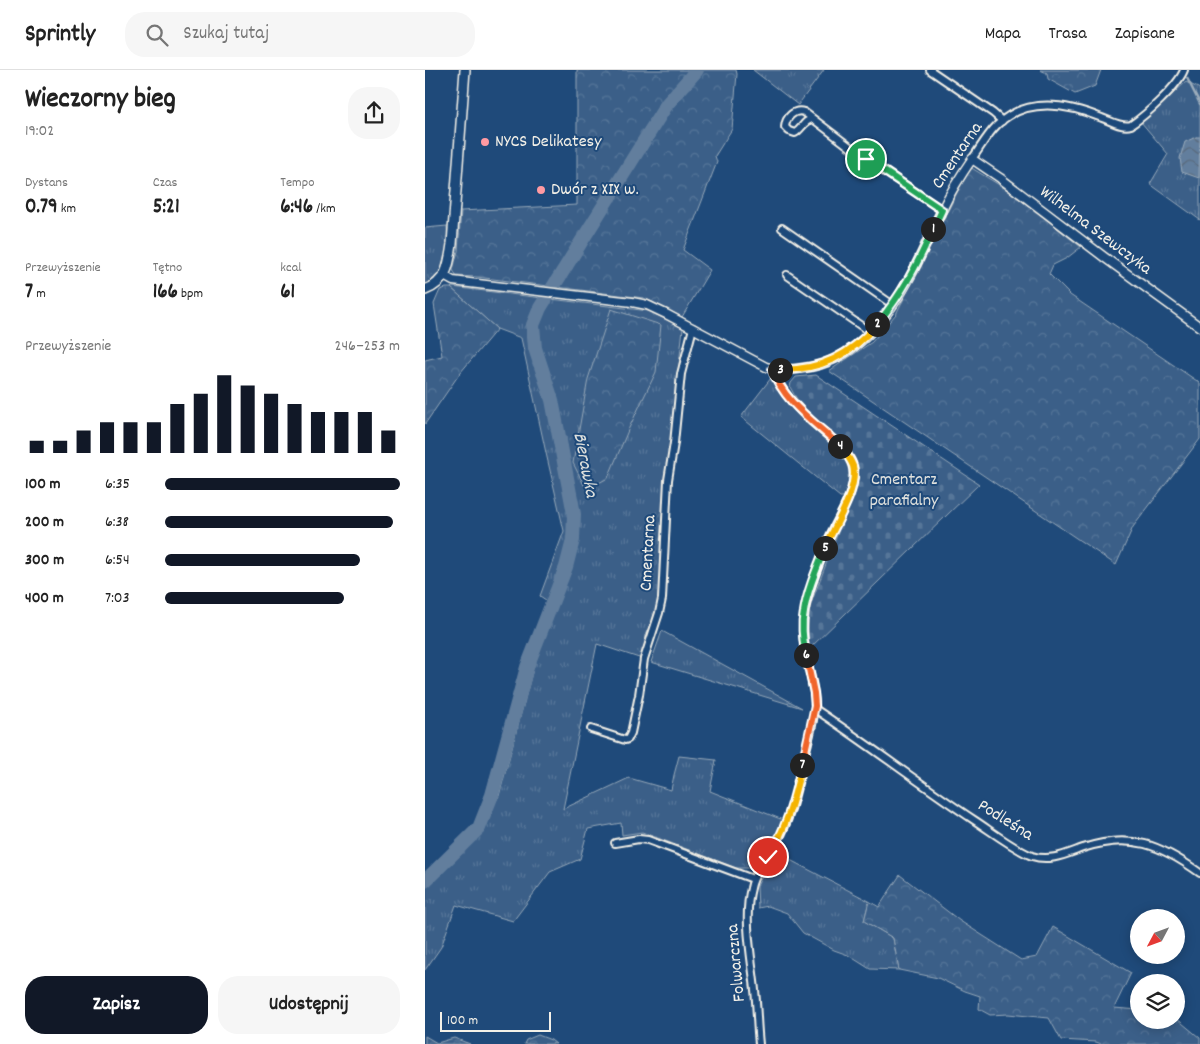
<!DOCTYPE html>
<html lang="pl">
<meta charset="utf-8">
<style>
body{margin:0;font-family:Dekko,sans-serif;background:#f6f6f6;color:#222;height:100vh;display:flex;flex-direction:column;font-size:19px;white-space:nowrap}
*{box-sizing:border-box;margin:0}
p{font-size:16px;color:#767676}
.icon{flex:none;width:28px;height:28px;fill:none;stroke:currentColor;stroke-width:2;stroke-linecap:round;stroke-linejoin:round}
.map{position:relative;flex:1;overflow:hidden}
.side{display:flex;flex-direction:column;background:#fff;width:425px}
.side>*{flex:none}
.needle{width:32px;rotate:229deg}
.fabs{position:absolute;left:705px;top:839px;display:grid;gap:10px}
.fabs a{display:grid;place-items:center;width:55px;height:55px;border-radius:50%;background:#fff;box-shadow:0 2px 12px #0003;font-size:25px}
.scale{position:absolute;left:15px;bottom:12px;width:111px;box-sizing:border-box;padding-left:5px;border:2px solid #f4f1e8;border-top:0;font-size:14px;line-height:18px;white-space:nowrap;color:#f4f1e8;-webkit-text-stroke:4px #1f4a7a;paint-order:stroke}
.pin{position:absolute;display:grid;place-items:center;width:42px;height:42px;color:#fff;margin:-21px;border:2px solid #fff;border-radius:50%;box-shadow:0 1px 5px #0007}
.km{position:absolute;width:25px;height:25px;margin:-12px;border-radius:50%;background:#222;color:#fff;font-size:14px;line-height:25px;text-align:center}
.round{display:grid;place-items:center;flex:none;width:52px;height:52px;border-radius:20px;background:#f6f6f6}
.headline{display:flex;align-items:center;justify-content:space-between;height:85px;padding:0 25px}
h1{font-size:28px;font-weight:700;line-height:38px}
.stats{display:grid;grid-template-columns:repeat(3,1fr);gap:8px;height:85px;padding:5px 25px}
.stats div{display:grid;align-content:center}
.stats b{font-size:21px;font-weight:700}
.stats small{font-size:14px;font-weight:400}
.stats p{font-size:14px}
.chart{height:140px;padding:10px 25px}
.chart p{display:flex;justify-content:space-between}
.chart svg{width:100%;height:90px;margin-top:5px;stroke:#111827;stroke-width:6}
.primary-button{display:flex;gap:10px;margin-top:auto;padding:10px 25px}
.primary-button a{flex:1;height:58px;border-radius:20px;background:#111827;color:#fff;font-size:20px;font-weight:700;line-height:58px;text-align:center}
.primary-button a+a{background:#f6f6f6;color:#222}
ul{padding:0 25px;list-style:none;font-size:16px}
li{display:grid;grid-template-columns:80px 60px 1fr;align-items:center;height:38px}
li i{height:12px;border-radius:6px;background:#111827}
header{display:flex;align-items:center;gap:30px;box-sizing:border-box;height:70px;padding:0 25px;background:#fff;border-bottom:1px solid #e0e0e0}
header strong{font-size:24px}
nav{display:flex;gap:28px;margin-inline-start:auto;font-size:18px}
.search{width:350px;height:45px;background:#f6f6f6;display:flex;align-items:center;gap:12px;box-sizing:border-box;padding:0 18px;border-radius:20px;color:#767676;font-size:19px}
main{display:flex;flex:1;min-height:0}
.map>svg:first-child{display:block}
</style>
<header>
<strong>Sprintly</strong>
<div class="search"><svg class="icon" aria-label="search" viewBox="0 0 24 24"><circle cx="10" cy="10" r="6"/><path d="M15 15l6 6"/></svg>Szukaj tutaj</div>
<nav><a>Mapa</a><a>Trasa</a><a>Zapisane</a></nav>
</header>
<main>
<section class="side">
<div class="headline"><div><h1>Wieczorny bieg</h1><p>19:02</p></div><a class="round"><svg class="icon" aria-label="share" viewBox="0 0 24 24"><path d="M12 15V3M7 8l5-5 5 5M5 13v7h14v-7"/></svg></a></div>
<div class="stats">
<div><p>Dystans</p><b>0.79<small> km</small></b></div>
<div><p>Czas</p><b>5:21</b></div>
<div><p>Tempo</p><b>6:46<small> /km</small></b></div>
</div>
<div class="stats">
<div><p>Przewyższenie</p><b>7<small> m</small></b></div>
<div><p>Tętno</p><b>166<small> bpm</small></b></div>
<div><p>kcal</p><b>61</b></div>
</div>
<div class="chart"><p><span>Przewyższenie</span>246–253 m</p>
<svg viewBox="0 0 160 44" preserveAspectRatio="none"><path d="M5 44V38M15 44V38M25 44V33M35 44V29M45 44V29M55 44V29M65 44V20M75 44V15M85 44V6M95 44V11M105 44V15M115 44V20M125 44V24M135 44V24M145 44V24M155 44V33"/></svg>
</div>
<ul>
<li><b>100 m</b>6:35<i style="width:100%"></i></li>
<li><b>200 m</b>6:38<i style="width:97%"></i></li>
<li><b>300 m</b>6:54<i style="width:83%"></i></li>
<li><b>400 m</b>7:03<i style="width:76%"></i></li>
</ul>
<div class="primary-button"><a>Zapisz</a><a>Udostępnij</a></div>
</section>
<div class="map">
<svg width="775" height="974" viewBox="0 0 775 974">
<defs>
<pattern id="grass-tufts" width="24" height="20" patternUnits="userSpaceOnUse" patternTransform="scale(1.25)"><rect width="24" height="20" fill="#3a5f88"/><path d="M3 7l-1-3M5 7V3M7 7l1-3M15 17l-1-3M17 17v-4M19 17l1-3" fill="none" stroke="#577699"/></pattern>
<pattern id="forest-crowns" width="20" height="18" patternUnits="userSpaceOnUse" patternTransform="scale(1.25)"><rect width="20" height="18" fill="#3a5f88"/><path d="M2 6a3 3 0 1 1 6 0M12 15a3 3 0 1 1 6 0" fill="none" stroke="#577699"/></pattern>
<pattern id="cemetery-stones" width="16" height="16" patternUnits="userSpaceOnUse" patternTransform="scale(1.25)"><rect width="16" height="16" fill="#3a5f88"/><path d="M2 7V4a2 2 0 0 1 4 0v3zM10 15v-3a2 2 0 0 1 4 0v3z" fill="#577699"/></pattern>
<pattern id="water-waves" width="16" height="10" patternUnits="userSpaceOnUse" patternTransform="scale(1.25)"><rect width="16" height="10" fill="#627e9d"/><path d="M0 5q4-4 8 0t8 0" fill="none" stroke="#58687a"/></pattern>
</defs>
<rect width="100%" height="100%" fill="#1f4a7a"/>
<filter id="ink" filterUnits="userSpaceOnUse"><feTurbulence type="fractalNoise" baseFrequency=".02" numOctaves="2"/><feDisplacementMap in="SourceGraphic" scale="10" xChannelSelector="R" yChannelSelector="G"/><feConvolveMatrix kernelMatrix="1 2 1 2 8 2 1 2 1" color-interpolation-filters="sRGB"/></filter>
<g filter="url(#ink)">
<!-- grass -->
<g fill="url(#grass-tufts)" stroke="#97a8b8">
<polygon points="328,0 399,0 373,35"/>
<polygon points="761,12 775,19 775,150 725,114 743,84 716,52"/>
<path d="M 22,156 C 23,179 23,204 0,214 L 0,158 Z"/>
<polygon points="27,217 224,241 258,258 246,369 233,530 227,553 221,565 217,589 172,574 138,739 204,708 246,720 249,705 254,686 291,690 285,721 358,750 353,766 336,790 327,798 311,798 217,762 197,765 196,753 163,759 155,789 125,802 88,851 31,835 16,877 0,900 0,817 49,769 74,726 112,584 131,537 115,526 139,461 121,383 96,268 72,259 26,218"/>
<path d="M 346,308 C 356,324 367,337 380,350 C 403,372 441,390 420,427 L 415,427 L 316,347 Z"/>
<polygon points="237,561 377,638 226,592"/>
<polygon points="353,785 367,791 444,831 439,851 468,868 474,900 445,899 423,885 409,880 378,863 362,843 343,836 333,838 332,816 345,790"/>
</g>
<!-- forest -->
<g fill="url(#forest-crowns)" stroke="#97a8b8">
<polygon points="152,0 311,0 312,4 307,59 290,86 292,92 258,180 285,200 257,247 219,228 52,207 31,206 28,200 33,181 36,141 152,135"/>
<polygon points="615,0 676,0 670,16 650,24 623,9 622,3"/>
<polygon points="545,97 589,124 656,177 642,188 628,195 624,204 645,225 775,313 775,369 708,457 691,495 404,301 447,272 471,244"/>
<polygon points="21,218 26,218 72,259 35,303 0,354 0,290 17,286 9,234 15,220"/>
<polygon points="186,239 236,255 231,302 204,358 183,408 168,416 159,415 148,393 163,309"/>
<polygon points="475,805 535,851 596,890 612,887 628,857 706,903 689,938 714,940 714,950 751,950 751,948 775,968 775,974 676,974 671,972 636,970 624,948 583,944 565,945 554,939 555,926 540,921 513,908 474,900 468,868 439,851 444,831 454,837"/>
<polygon points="113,965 126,970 131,974 99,974 101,970"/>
<polygon points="0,966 12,973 29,968 45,974 0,974"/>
</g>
<!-- cemetery -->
<path fill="url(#cemetery-stones)" stroke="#97a8b8" d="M 391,305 L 554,414 L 385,578 L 379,552 L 433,410 C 433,405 434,399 432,394 C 426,372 398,358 383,343 C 376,335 370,327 365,317 L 366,313 L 371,307 Z"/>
<!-- water -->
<polygon fill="url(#water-waves)" stroke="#9cacbb" points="771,67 775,67 774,108 757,102 755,88 760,72"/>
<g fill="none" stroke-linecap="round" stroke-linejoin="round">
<!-- stream -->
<polyline stroke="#9cacbb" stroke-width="2.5" points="762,8 775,34"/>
<!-- river -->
<polyline stroke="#627e9d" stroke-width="14" points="0,811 54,758 67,725 102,597 141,497 148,470 149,444 127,330 110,278 108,255 115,238 242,34 272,0"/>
<defs>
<g id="minor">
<polyline points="505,0 568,43 577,51"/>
<path d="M 388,49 C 379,50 377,59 370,63 L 364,61 L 360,57 C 361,47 369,39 379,42 L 441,89 L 517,140"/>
<path d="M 547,89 C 555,78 562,65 572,55 C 602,26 643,34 677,48 C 686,51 697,58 706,55 C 721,45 753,16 759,0"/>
<polyline points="357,158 468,235"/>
<polyline points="362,205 445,262"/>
<path d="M 390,639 C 444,675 495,714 549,750 C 566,761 589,779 607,786 C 625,792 641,784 658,778 C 706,762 736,775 775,803"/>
<polyline points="166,659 200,670 203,669 206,663 214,625 219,589 234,543 237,529 243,410 249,373 256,304 268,258"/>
<polyline points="190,773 214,769 223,770 328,809"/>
<path d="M 334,974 C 332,956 332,938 330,920 C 327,890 318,848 326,818 C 330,798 347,783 356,765 C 368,740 373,711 380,684 C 384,668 389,652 390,635 C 390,620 385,605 382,591 C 375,558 378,539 389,508 C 394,494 399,480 405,466 C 414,445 435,417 427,394 C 422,379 406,368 394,358 C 375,342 356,323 347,299"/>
</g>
<path id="tertiary" d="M 19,206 L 28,211 L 36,212 L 207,232 L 222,235 L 241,244 L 341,297 C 353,301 367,300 379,298 C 428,292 463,248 485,207 C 497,185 506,161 518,138 C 526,121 536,105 547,89 L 575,108 L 679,187 L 775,257"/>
<path id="secondary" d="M 0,220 C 22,212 24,195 27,174 L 40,0"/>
</defs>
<!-- minor casing -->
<use href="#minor" stroke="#f4f1e8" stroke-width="10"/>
<!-- tertiary casing -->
<use href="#tertiary" stroke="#f4f1e8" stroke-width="11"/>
<!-- secondary casing -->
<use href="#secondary" stroke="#f4f1e8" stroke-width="12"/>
<!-- minor -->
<use href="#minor" stroke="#1f4a7a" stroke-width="6"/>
<!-- tertiary -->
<use href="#tertiary" stroke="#1f4a7a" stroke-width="8"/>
<!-- secondary -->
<use href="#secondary" stroke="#1f4a7a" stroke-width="9"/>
</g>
</g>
<g fill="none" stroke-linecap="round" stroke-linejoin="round" filter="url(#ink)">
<defs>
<polyline id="split-1" points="441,89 517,140 508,159"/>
<path id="split-2" d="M 452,254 C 478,223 492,195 508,159"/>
<path id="split-3" d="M 355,300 C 396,300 425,286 452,254"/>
<path id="split-4" d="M 355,300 L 347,299 C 359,333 390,352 415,376"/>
<path id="split-5" d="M 400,478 C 409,456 434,419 428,396 C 425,388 420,382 415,376"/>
<path id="split-6" d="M 381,585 C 378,571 376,556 379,542 C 382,521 392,498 400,478"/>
<polyline id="split-7" points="377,695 390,636 389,623 381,585"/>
<path id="split-8" d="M 343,787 C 362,759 369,727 377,695"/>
</defs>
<!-- split-1 casing -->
<use href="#split-1" stroke="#fff" stroke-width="10"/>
<!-- split-2 casing -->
<use href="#split-2" stroke="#fff" stroke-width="10"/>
<!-- split-3 casing -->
<use href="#split-3" stroke="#fff" stroke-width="10"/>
<!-- split-4 casing -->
<use href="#split-4" stroke="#fff" stroke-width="10"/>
<!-- split-5 casing -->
<use href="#split-5" stroke="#fff" stroke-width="10"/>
<!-- split-6 casing -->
<use href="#split-6" stroke="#fff" stroke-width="10"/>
<!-- split-7 casing -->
<use href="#split-7" stroke="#fff" stroke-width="10"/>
<!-- split-8 casing -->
<use href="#split-8" stroke="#fff" stroke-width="10"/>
<!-- split-1 -->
<use href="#split-1" stroke="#22a559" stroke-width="6"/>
<!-- split-2 -->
<use href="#split-2" stroke="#22a559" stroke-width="6"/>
<!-- split-3 -->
<use href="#split-3" stroke="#f5b400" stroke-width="6"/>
<!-- split-4 -->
<use href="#split-4" stroke="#f0652b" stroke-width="6"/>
<!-- split-5 -->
<use href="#split-5" stroke="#f5b400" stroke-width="6"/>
<!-- split-6 -->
<use href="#split-6" stroke="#22a559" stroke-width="6"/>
<!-- split-7 -->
<use href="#split-7" stroke="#f0652b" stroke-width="6"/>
<!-- split-8 -->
<use href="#split-8" stroke="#f5b400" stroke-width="6"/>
</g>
<!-- markers -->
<g fill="#ff9aa2" stroke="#1f4a7a" stroke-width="2">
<circle cx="60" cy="72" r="5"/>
<circle cx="116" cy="120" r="5"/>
</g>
<g text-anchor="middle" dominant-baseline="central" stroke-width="4" stroke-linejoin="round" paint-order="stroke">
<!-- poi labels -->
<g font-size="18" fill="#f4f1e8" stroke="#1f4a7a" text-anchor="start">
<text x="70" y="72">NYCS Delikatesy</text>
<text x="126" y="120">Dwór z XIX w.</text>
</g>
<!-- street labels -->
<g font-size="18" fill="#f4f1e8" stroke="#1f4a7a">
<text transform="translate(533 86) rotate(-56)">Cmentarna</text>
<text transform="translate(670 161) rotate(37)">Wilhelma Szewczyka</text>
<text transform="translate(224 483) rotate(-87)">Cmentarna</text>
<text transform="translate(580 751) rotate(32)">Podleśna</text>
<text transform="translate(312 893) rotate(-95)">Folwarczna</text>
</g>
<!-- park labels -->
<g font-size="18" fill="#e1e2de" stroke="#1f4a7a">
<text x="479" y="410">Cmentarz<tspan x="479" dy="21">parafialny</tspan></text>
</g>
<!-- water labels -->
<g font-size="19" font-style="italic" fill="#dee0dd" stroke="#1f4a7a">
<text transform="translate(159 395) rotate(79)">Bierawka</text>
</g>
</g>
</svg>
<div class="fabs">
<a><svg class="needle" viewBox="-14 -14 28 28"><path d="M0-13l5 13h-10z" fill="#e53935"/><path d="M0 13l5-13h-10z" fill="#767676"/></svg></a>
<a><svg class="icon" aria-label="layers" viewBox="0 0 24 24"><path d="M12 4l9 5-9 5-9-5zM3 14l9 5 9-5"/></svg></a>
</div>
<div class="scale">100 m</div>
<div class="pin" style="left:441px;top:89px;background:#1e9e55"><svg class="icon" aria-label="arrive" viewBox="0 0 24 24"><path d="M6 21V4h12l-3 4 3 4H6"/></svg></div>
<div class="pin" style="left:343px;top:787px;background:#d93025"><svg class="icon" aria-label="check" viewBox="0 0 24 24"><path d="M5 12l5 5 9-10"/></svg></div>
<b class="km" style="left:508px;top:159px">1</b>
<b class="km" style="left:452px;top:254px">2</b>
<b class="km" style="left:355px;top:300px">3</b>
<b class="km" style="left:415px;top:376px">4</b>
<b class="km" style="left:400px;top:478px">5</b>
<b class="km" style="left:381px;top:585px">6</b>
<b class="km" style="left:377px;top:695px">7</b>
</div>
</main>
